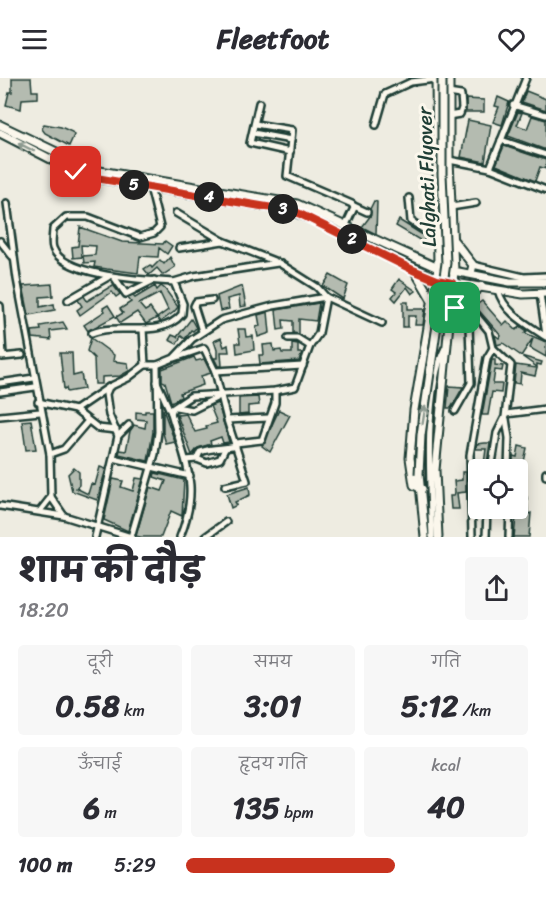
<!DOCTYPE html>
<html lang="hi">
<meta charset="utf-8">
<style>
body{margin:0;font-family:Sriracha,"Playpen Sans Deva",sans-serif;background:#f7f7f7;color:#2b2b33;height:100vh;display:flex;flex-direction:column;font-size:22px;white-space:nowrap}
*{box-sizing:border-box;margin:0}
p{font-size:20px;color:#7c7c81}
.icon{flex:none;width:33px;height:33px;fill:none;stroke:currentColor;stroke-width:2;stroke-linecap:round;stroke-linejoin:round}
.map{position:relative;height:459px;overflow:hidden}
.panel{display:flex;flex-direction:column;background:#fff;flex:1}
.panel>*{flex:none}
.controls{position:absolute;left:468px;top:381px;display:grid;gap:12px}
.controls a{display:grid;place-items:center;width:60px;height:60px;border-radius:6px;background:#fff;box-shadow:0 3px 15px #0003;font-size:30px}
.pin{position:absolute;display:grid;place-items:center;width:51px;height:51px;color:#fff;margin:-26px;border-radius:12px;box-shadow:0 3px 9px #0006}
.km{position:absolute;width:30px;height:30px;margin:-15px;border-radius:50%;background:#222;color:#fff;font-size:16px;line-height:30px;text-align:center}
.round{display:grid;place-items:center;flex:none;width:63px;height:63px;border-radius:6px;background:#f7f7f7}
.head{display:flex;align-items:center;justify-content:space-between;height:102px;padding:0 18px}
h1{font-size:33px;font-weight:800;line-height:45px}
.metrics{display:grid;grid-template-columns:repeat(3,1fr);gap:9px;height:102px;padding:6px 18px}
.metrics div{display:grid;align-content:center;border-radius:6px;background:#f7f7f7;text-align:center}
.metrics b{font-size:30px;font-weight:800}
.metrics small{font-size:16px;font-weight:400}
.metrics p{font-size:16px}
ul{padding:0 18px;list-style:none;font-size:20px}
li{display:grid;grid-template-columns:96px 72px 1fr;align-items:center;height:45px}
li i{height:15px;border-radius:8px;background:#c8321e}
header{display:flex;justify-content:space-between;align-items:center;height:78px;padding:0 18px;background:#fff;font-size:27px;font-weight:800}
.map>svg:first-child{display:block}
</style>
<header><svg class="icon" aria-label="menu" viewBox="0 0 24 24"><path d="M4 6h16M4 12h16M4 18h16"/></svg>Fleetfoot<svg class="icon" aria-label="heart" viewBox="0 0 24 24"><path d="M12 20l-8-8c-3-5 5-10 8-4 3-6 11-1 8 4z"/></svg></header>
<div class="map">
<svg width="546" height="459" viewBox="0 0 546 459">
<rect width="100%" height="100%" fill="#eeece1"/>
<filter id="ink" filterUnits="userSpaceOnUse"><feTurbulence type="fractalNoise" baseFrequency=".0167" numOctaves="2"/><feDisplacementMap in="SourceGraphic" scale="12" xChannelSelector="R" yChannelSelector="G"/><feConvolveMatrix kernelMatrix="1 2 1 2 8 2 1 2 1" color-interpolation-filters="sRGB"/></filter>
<g filter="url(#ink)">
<!-- building -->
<g fill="#b4bbb0" stroke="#1f3d34" stroke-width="1.5">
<polygon points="12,0 31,0 32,13 38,13 38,20 22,21 21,31 6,27 9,14 12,14"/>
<polygon points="526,13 546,21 546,32 522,24"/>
<polygon points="498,19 509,24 502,47 493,44 499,29 495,28"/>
<polygon points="466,21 484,22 484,34 466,34"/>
<polygon points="518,34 522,35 517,47 527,51 532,38 546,42 546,72 508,58"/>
<polygon points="468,42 491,47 485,84 461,79"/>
<polygon points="44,46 61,49 72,54 74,57 69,68 45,55 42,51"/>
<polygon points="504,68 546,82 546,91 540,89 535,103 496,87"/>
<polygon points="374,123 377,124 376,156 362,149 371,137 370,131"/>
<polygon points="399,142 426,159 423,164 396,148"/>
<polygon points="80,149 122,164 163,166 165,163 172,168 167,176 159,170 158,179 140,178 138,195 107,191 94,189 95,184 84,185 83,178 95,177 96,168 81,167 82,179 73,180 72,169 78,168"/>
<polygon points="170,179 175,189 163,197 157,190 149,197 144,191 150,187 152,190 160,182 164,186"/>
<polygon points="330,197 348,207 343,221 323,208"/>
<polygon points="399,201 416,213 412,216 407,209 396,223 392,219 396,214 392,211"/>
<polygon points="52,206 53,218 40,219 40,229 54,226 55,232 29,237 23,208"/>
<polygon points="113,207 120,216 116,219 112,214 80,237 77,232 82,228 78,222 84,218 87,223"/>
<polygon points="155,208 157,212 161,208 165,211 178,229 174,234 160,244 157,240 168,232 160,215 139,226 145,233 150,230 157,240 146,246 137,234 120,245 116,239 123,235 120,231 131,224 128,220 133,218 135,220"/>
<polygon points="242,208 246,228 240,229 239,218 227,221 229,231 220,233 217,218"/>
<polygon points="482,223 503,247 507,243 516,252 520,248 527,253 525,255 546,264 546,279 530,270 533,260 521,278 542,284 541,287 537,286 537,289 503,265 497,267 495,257 499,260 501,258 475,228"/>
<polygon points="403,224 408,224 408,231 425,231 423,247 415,247 416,238 408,238 408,249 403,249"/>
<polygon points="319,225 316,243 299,241 299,256 293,255 293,243 283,242 284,251 278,252 276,232"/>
<polygon points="108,227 115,238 88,253 84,247 105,233 103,230"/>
<polygon points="268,234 270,255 258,259 256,249 260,248 258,237"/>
<polygon points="191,241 196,250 193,253 191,252 185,261 181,258 177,266 169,262 172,257 177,259"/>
<polygon points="63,244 67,251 50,253 51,262 33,260 32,253 41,252 40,248"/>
<polygon points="238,251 245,251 246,259 253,258 254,272 237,275 236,265 240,265"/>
<polygon points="91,260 114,277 113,283 128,285 129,293 120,298 102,299 102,306 95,306 94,280 87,273"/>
<polygon points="221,260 224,269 228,267 229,274 221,274 222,288 218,288 214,280 217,280 217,272 214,263"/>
<polygon points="292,265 298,266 298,275 302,275 299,283 260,286 259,277 264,277 263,267 273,266 274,273 281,272 282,275 292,275"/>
<polygon points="60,275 72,275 73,298 81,296 84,311 67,314 66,310 64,311"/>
<polygon points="194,279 196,283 204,281 211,295 201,298 203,307 180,315 181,319 171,324 165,304 162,303 162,291"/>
<polygon points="492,281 495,281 495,287 503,288 502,293 495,292 493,306 502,306 501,315 492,314 488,337 482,337"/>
<polygon points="516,287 537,290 535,298 521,295 520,306 514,305"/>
<polygon points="449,308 463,309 451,330 447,330"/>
<polygon points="258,319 259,327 248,328 248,336 239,337 239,320"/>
<polygon points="218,325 229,364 223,365 221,359 210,363 211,366 198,370 192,377 177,337 186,336 195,354 207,351 206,348 217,345 210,328"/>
<polygon points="163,331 175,364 166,366 163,355"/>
<polygon points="279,332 290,337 270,374 262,368"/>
<polygon points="145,333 153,333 153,354 148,383 119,376 120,372 126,373 130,353 134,347 145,350 146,342 136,341 136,334 145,335"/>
<polygon points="31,342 36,371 26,372 22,343"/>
<polygon points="485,365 490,365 486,392 475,392 475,386 484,386 486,371 476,371 477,366"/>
<polygon points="519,368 527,370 522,393 518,394 513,392 513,378 517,379"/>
<polygon points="100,389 106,391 97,422 72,413 68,396 74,390 79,394 79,407 76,410 88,416 91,406 95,407"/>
<polygon points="462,394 466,394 466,414 457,415 459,431 451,431 450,418 454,418 455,414 454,403 462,402"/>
<polygon points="155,395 184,402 182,438 171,433 161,459 140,459 136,458 150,409 162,413 166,403 154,399"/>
<polygon points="136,400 143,401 128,453 104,442 113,401 123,403 121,409 133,413"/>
<polygon points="249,409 250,417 235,424 237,427 231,430 227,416"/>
<polygon points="527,419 528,436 531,435 529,459 514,459 518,420"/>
</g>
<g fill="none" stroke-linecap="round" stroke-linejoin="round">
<defs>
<g id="minor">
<polyline points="259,25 250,65 290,74"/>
<polyline points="513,27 546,37"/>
<polyline points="448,38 460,36 462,30 461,17 448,15"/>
<polyline points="255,46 292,52 287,98 352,126 354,130 345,149"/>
<polyline points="376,47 385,16 411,4 436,1"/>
<polyline points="253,55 291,62"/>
<polyline points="501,62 546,77"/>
<polyline points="449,82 490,90 546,112"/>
<polyline points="490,90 526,0"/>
<polyline points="409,120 411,143 436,160"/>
<polyline points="7,125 17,201 50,376 51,419 64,438"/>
<polyline points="354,128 367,134"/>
<polyline points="451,129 476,125"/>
<polyline points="176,135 223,163 279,185 317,209 326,219 382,245"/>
<polyline points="0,163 12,178"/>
<polyline points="179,170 223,163"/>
<polyline points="473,187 524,199 546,198"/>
<polyline points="114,199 126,216 154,202"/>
<polyline points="174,204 194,198 278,185"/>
<path d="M 498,212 C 504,235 527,246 546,259"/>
<polyline points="540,216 546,257"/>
<polyline points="463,221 489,253 493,270 511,287 505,339 497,355 491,392"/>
<polyline points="68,222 108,199"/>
<polyline points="0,228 3,278"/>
<polyline points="143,251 145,287"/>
<polyline points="202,253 194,228 196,224 212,222"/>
<path d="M 92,255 C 121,244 160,262 182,236 L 183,226 L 174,204 C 148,202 63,199 53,170 C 51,165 53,156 53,151 L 66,139 L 88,139 L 140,159 L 154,155 L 160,149 L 150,109"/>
<polyline points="288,260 297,260 310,268"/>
<polyline points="2,279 22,277"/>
<polyline points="175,280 204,270 215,293 227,342 247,403 225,408"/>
<polyline points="215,293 303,288"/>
<polyline points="157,304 171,335"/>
<polyline points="0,305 34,300"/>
<polyline points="0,314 35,309"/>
<polyline points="38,324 75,332 109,309"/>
<polyline points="176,329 192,332 218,319"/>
<polyline points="75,332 98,350 116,352"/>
<polyline points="455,333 471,305 469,248 474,234"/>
<polyline points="506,336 546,331"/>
<polyline points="0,338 40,334"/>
<polyline points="506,341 509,360 508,392"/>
<polyline points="227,342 269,340"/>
<polyline points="118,358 129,347"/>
<polyline points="236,365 262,362 275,325 275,313"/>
<polyline points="50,376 64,371 88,343"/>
<polyline points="113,380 190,398"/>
<polyline points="197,381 207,385 220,381 225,371"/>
<path d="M 186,382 L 197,381 L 200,374 C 216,368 222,372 236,368"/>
<polyline points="546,398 546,395"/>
<polyline points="0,428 64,438 131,459"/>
<polyline points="40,433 51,419"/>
<path d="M 95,459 L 118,358 L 109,337 L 106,316 L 109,309 L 128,300 L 145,287 L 157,287 L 174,280 L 192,261 L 221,242 L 273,228 L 326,219 L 319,255 L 310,268 L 295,309 L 275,313 L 191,318 L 173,330 L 171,335 C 185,385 201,407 180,459"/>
<polyline points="131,459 155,376 158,354 157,287"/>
<polyline points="205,459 226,444"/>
<path d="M 432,459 C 430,410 423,313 445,270"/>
<polyline points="472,459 470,377 487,280 493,270"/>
<polyline points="486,459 487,430"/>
<polyline points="509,459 510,430"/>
</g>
<g id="major">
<polyline points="0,47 94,92 297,126 438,190 510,204 546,204"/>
<polyline points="0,55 76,94 96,100 288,132 313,141 437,202 523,216 546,215"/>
<polyline points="454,163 473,187 471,195"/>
<polyline points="416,195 433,224"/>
<polyline points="450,236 459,225 482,208"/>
<polyline points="419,396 425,459"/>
<polyline points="422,411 414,407 410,380 414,332 438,190 436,0"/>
<polyline points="438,459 435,392 454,193 449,82 449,0"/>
</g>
</defs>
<!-- minor casing -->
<use href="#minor" stroke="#1f3d34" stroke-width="10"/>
<!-- major casing -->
<use href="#major" stroke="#1f3d34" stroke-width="11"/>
<!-- minor -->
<use href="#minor" stroke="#fbf7ec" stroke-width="5"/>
<!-- major -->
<use href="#major" stroke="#fbf7ec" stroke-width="7"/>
<defs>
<polyline id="major-bridge" points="419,396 421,357 446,185 442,96 442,0"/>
</defs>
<!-- major-bridge casing -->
<use href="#major-bridge" stroke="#1f3d34" stroke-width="11" stroke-linecap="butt"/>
<!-- major-bridge -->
<use href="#major-bridge" stroke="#fbf7ec" stroke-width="7"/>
</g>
<!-- one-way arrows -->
<defs><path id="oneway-shaft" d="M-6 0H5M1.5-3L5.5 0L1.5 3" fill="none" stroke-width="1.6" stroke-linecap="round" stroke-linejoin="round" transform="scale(1.5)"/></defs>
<g stroke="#8d9a90">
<use href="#oneway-shaft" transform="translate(26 69) rotate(-153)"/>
<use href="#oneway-shaft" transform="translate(424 337) rotate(-81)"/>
</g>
</g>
<g fill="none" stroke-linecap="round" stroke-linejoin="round" filter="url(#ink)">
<defs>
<polyline id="route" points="76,94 96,100 296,134 413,192 437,202 452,205 450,237 455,230"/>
</defs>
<!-- route casing -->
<use href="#route" stroke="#fff" stroke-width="12"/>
<!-- route -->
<use href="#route" stroke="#c8321e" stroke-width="8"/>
</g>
<g text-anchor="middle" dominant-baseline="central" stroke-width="6" stroke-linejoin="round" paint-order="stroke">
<!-- street labels -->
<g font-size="20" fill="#1f3d34" stroke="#fbf7ec">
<text transform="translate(427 99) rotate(-92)">Lalghati Flyover</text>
</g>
</g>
</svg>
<div class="controls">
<a><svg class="icon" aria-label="locate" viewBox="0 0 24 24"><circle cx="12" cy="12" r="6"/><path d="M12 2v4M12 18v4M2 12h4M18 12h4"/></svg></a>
</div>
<div class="pin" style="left:455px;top:230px;background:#1e9e55"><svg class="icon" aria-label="arrive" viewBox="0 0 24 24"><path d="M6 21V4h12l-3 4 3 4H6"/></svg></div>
<div class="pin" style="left:76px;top:94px;background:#d93025"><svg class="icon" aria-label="check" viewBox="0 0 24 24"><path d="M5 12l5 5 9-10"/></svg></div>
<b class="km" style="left:352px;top:161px">2</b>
<b class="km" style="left:283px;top:131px">3</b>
<b class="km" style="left:209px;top:119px">4</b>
<b class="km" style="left:134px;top:107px">5</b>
</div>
<section class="panel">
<div class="head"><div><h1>शाम की दौड़</h1><p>18:20</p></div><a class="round"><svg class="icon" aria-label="share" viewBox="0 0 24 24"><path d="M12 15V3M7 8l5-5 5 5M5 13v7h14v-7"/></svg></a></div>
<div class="metrics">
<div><p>दूरी</p><b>0.58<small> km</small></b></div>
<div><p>समय</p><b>3:01</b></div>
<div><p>गति</p><b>5:12<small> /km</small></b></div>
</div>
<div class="metrics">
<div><p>ऊँचाई</p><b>6<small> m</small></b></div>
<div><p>हृदय गति</p><b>135<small> bpm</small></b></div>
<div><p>kcal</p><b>40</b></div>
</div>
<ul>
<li><b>100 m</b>5:29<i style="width:61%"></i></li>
</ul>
</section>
